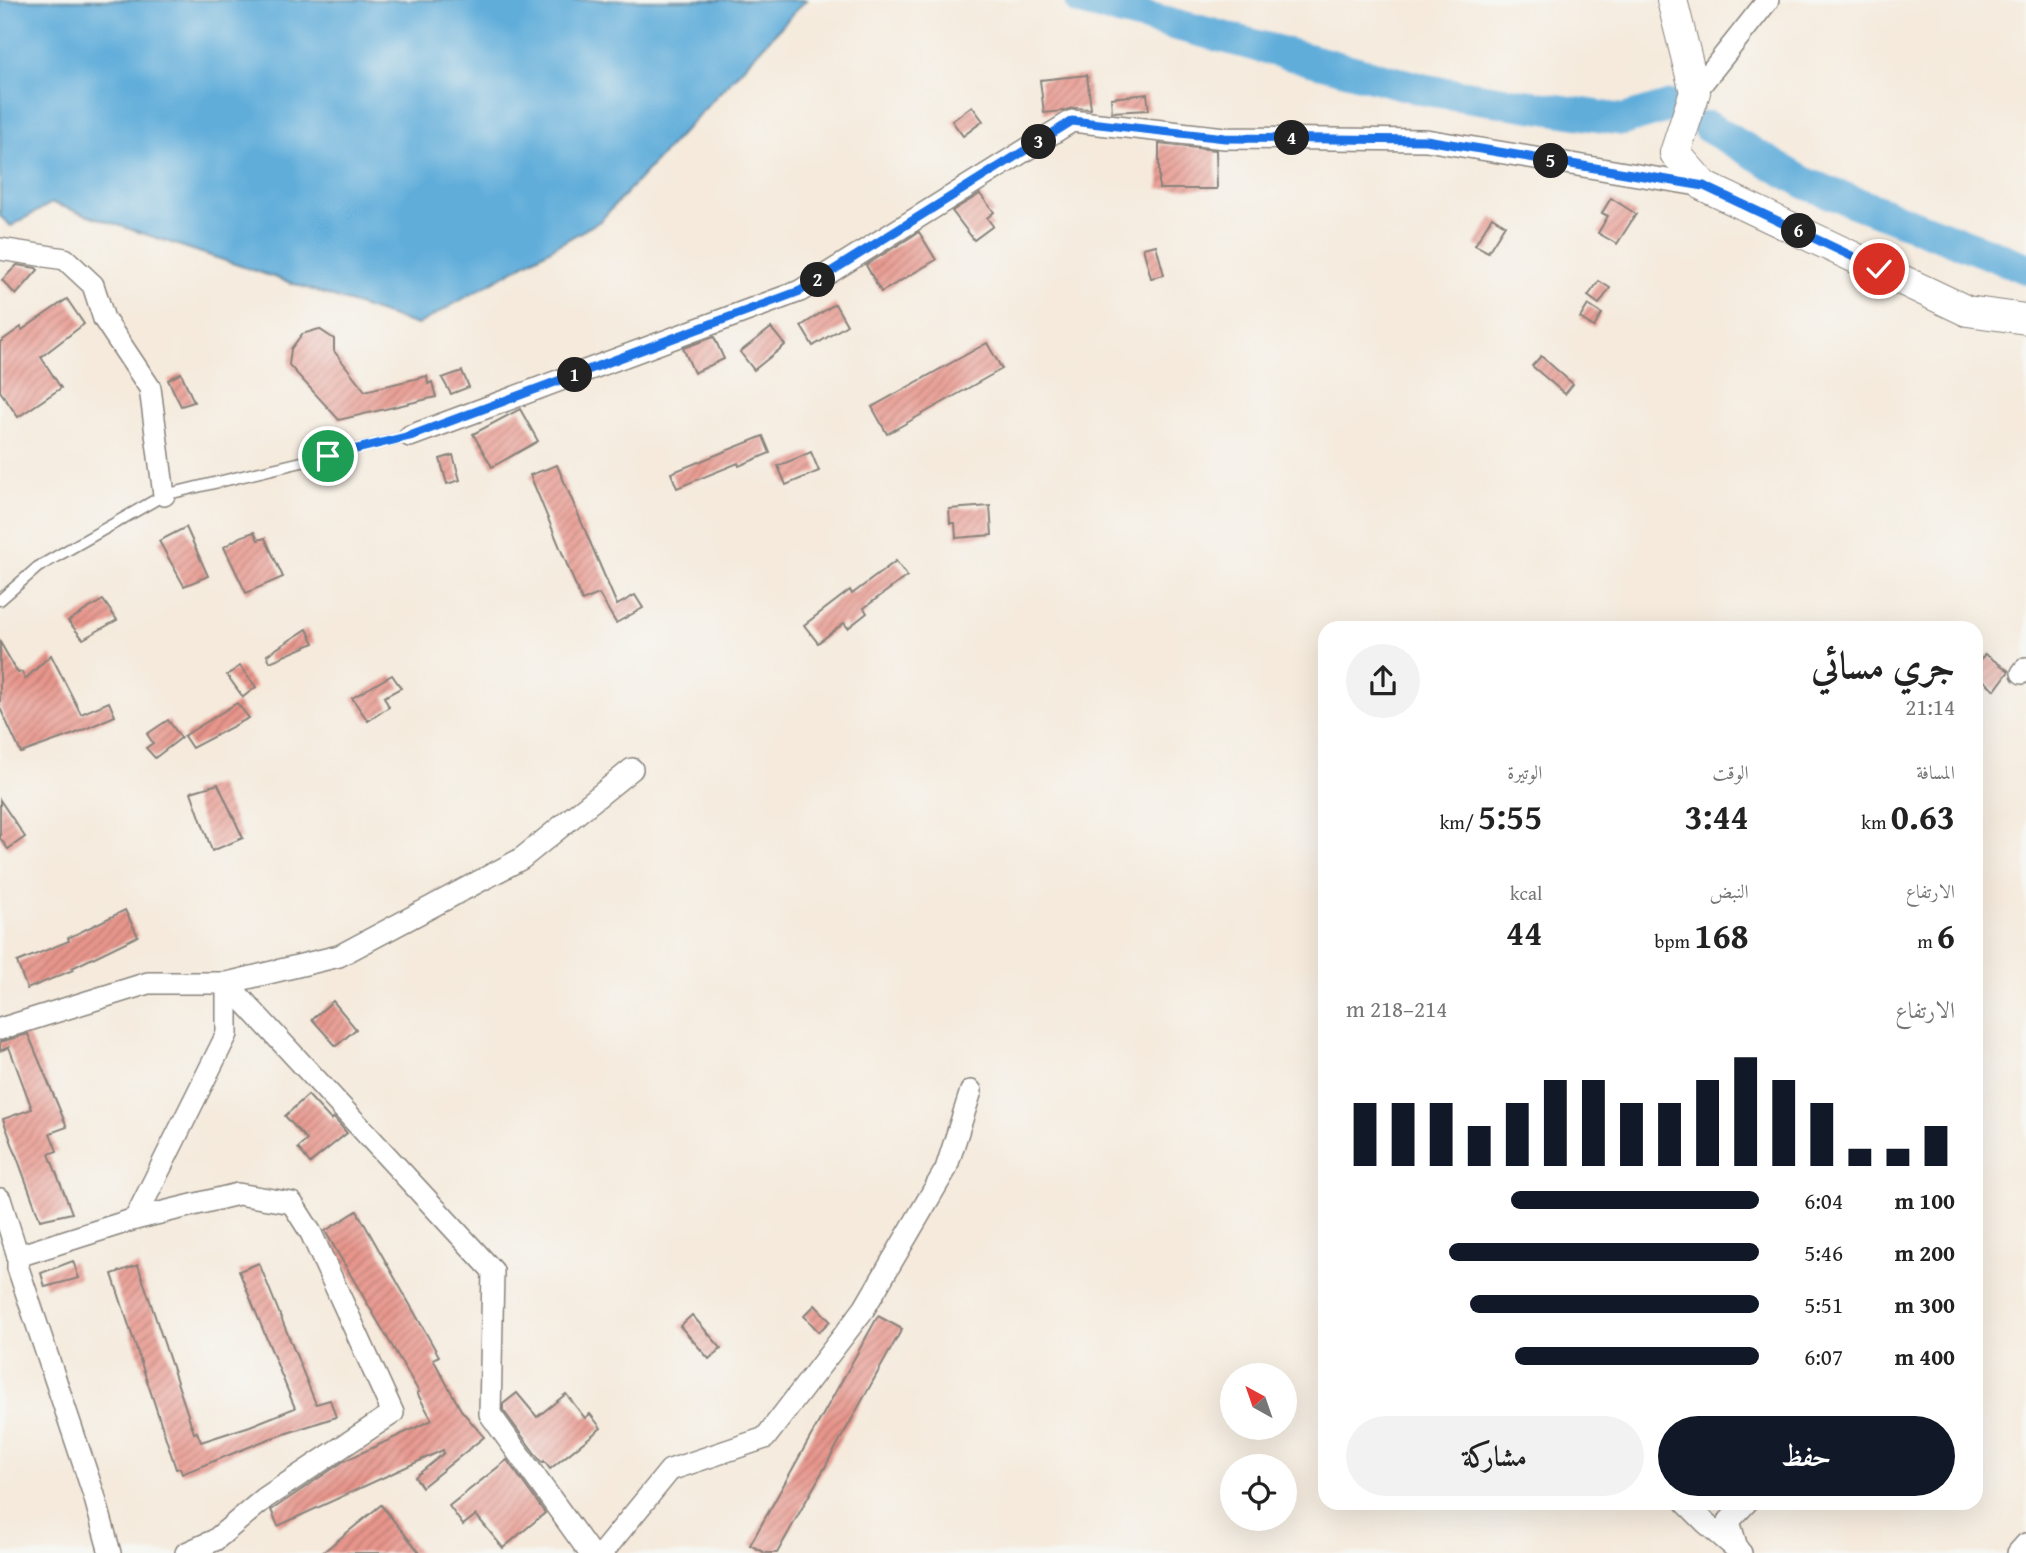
<!DOCTYPE html>
<html lang="ar">
<meta charset="utf-8">
<style>
body{margin:0;font-family:"Gentium Book Plus",Amiri,serif;background:#f2f2f2;color:#222;direction:rtl;height:100vh;display:flex;flex-direction:column;font-size:26px;white-space:nowrap}
*{box-sizing:border-box;margin:0}
p{font-size:23px;color:#767676}
.icon{flex:none;width:38px;height:38px;fill:none;stroke:currentColor;stroke-width:2;stroke-linecap:round;stroke-linejoin:round}
.map{position:relative;flex:1;overflow:hidden;direction:ltr}
.sheet{position:absolute;left:1318px;top:621px;width:665px;height:889px;display:flex;flex-direction:column;background:#fff;border-radius:21px;box-shadow:0 7px 28px #0002;direction:rtl}
.sheet>*{flex:none}
.needle{width:46px;rotate:320deg}
.tools{position:absolute;left:1220px;top:1363px;display:grid;gap:14px}
.tools a{display:grid;place-items:center;width:77px;height:77px;border-radius:50%;background:#fff;box-shadow:0 7px 28px #0002;font-size:35px}
.pin{position:absolute;display:grid;place-items:center;width:60px;height:60px;color:#fff;margin:-30px;border:4px solid #fff;border-radius:50%;box-shadow:0 2px 7px #0007}
.km{position:absolute;width:35px;height:35px;margin:-18px;border-radius:50%;background:#222;color:#fff;font-size:19px;line-height:35px;text-align:center}
.round{display:grid;place-items:center;flex:none;width:74px;height:74px;border-radius:37px;background:#f2f2f2}
.head{display:flex;align-items:center;justify-content:space-between;height:119px;padding:0 28px}
h1{font-size:38px;font-weight:600;line-height:52px}
.stats{display:grid;grid-template-columns:repeat(3,1fr);gap:10px;height:119px;padding:7px 28px}
.stats div{display:grid;align-content:center}
.stats b{font-size:35px;font-weight:600}
.stats small{font-size:19px;font-weight:400}
.stats p{font-size:19px}
.chart{height:196px;padding:14px 28px}
.chart p{display:flex;justify-content:space-between}
.chart svg{width:100%;height:126px;margin-top:7px;stroke:#111827;stroke-width:6}
.button{display:flex;gap:14px;margin-top:auto;padding:14px 28px}
.button a{flex:1;height:80px;border-radius:42px;background:#111827;color:#fff;font-size:28px;font-weight:600;line-height:80px;text-align:center}
.button a+a{background:#f2f2f2;color:#222}
ul{padding:0 28px;list-style:none;font-size:23px}
li{display:grid;grid-template-columns:112px 84px 1fr;align-items:center;height:52px}
li i{height:18px;border-radius:9px;background:#111827}
.map>svg:first-child{display:block}
</style>
<div class="map">
<svg width="2026" height="1553" viewBox="0 0 2026 1553">
<defs>
<pattern id="building-hatch" width="6" height="6" patternUnits="userSpaceOnUse" patternTransform="scale(1.75)"><rect width="6" height="6" fill="#e8968c"/><path d="M-1 1l2-2M0 6l6-6M5 7l2-2" fill="none" stroke="#bb7a72"/></pattern>
</defs>
<rect width="100%" height="100%" fill="#f6f6f2"/>
<filter id="ink" filterUnits="userSpaceOnUse"><feTurbulence type="fractalNoise" baseFrequency=".0143" numOctaves="2"/><feDisplacementMap in="SourceGraphic" scale="14" xChannelSelector="R" yChannelSelector="G"/><feConvolveMatrix kernelMatrix="1 2 1 2 8 2 1 2 1" color-interpolation-filters="sRGB"/></filter>
<filter id="wash" filterUnits="userSpaceOnUse"><feTurbulence type="fractalNoise" baseFrequency=".00686" numOctaves="4" result="noise"/><feDisplacementMap in="SourceGraphic" scale="28" xChannelSelector="R" yChannelSelector="G"/><feGaussianBlur stdDeviation="1.57" result="paint"/><feColorMatrix in="noise" values="0 0 0 0 0 0 0 0 0 0 0 0 0 0 0 0 0 1.4 0 .05"/><feComposite in="paint" operator="in"/></filter>
<g filter="url(#wash)">
<rect width="100%" height="100%" fill="#f5eadc"/>
<!-- water -->
<polygon fill="#60adda" stroke="#3e647b" stroke-width="2" points="0,0 806,0 600,221 417,325 52,203 11,226 0,216"/>
<g fill="none" stroke-linecap="round" stroke-linejoin="round">
<!-- river -->
<g stroke="#60adda" stroke-width="32">
<polyline points="1081,0 1426,90 1623,120 1671,106 1679,110"/>
<polyline points="1708,127 1805,183 2026,268"/>
</g>
</g>
<g id="blocks">
<!-- building -->
<g fill="url(#building-hatch)">
<polygon points="1087,75 1091,109 1073,108 1063,111 1044,113 1040,80"/>
<polygon points="1147,94 1149,110 1112,112 1111,98"/>
<polygon points="972,106 983,121 963,136 952,121"/>
<polygon points="1159,144 1216,150 1217,189 1159,189"/>
<polygon points="980,194 994,212 987,218 993,226 974,240 952,211"/>
<polygon points="1611,198 1636,214 1617,244 1598,233 1608,216 1602,213"/>
<polygon points="1492,217 1505,225 1488,252 1475,245"/>
<polygon points="919,232 936,260 881,292 866,265"/>
<polygon points="1156,245 1164,275 1151,278 1143,248"/>
<polygon points="17,265 36,268 38,270 16,295 2,280"/>
<polygon points="1599,281 1610,288 1599,304 1588,296"/>
<polygon points="67,299 84,324 41,357 61,388 18,417 0,391 0,342 21,327 22,330"/>
<polygon points="835,304 847,325 813,346 801,326"/>
<polygon points="1588,305 1602,314 1594,327 1580,318"/>
<polygon points="771,328 785,345 754,370 740,352"/>
<polygon points="319,329 334,339 334,351 365,391 427,376 428,384 432,382 436,397 339,420 289,365 291,349 302,334"/>
<polygon points="714,337 724,359 694,373 683,348"/>
<polygon points="987,343 1002,369 887,434 872,407"/>
<polygon points="1541,356 1573,384 1565,394 1532,366"/>
<polygon points="462,371 469,387 451,394 442,378"/>
<polygon points="181,373 194,402 181,406 168,380"/>
<polygon points="520,409 538,441 492,467 473,434"/>
<polygon points="763,436 770,453 739,466 738,463 677,488 671,473"/>
<polygon points="811,452 819,471 786,485 778,466"/>
<polygon points="453,455 460,480 447,484 440,459"/>
<polygon points="557,465 617,605 635,595 643,608 616,623 599,594 582,601 530,475"/>
<polygon points="990,506 992,535 956,538 955,523 950,523 949,509"/>
<polygon points="186,527 208,576 184,586 159,541"/>
<polygon points="254,532 258,540 265,538 283,577 246,593 224,547 240,537"/>
<polygon points="896,561 907,576 864,608 867,613 848,628 844,623 818,643 804,625 850,590 852,594"/>
<polygon points="103,600 117,620 83,639 68,621"/>
<polygon points="307,629 314,643 270,662 267,655"/>
<polygon points="0,642 18,673 22,672 25,679 51,655 81,714 109,702 115,716 74,734 21,753 0,708"/>
<polygon points="1985,654 2009,671 1995,690 1976,674 1976,666"/>
<polygon points="240,666 256,687 243,697 227,675"/>
<polygon points="392,675 401,688 384,697 389,707 368,721 352,698"/>
<polygon points="237,703 249,718 192,748 184,736"/>
<polygon points="168,720 181,738 155,758 146,748 153,743 147,734"/>
<polygon points="218,784 243,838 212,851 191,792"/>
<polygon points="0,800 25,837 8,849 0,838"/>
<polygon points="125,910 138,936 72,968 73,970 27,989 17,962 69,941 68,938"/>
<polygon points="333,1001 356,1029 336,1046 312,1019"/>
<polygon points="28,1034 67,1127 50,1133 57,1151 49,1154 72,1213 40,1220 3,1119 32,1109 9,1047 0,1051 0,1042"/>
<polygon points="308,1095 331,1120 334,1118 347,1133 310,1163 298,1148 307,1140 285,1116"/>
<polygon points="357,1211 439,1356 433,1359 461,1410 484,1437 422,1487 415,1477 444,1453 443,1450 278,1526 271,1510 273,1509 344,1461 432,1420 417,1393 419,1392 325,1231"/>
<polygon points="73,1261 79,1278 45,1287 41,1273"/>
<polygon points="259,1263 316,1404 330,1400 336,1417 266,1440 182,1474 180,1468 176,1469 112,1274 138,1265 194,1433 197,1432 201,1442 250,1426 295,1408 239,1271"/>
<polygon points="815,1305 830,1321 819,1332 804,1316"/>
<polygon points="692,1315 721,1348 709,1359 680,1326"/>
<polygon points="878,1316 902,1329 777,1553 765,1553 750,1545"/>
<polygon points="517,1393 537,1417 566,1394 585,1418 590,1414 601,1428 550,1469 544,1461 542,1463 503,1410 503,1404"/>
<polygon points="507,1460 545,1513 503,1548 476,1515 463,1525 449,1506"/>
<polygon points="381,1505 420,1553 322,1553"/>
</g>
</g>
</g>
<g filter="url(#ink)">
<use href="#blocks" fill-opacity="0" stroke="#88837c" stroke-width="2"/>
<g fill="none" stroke-linecap="round" stroke-linejoin="round">
<defs>
<polyline id="lane" points="0,600 38,567 164,495 410,436"/>
<g id="street">
<polyline points="1695,92 1768,0"/>
<polyline points="0,249 65,259 93,285 104,319 150,388 164,495"/>
<polyline points="410,436 800,291 1072,121 1225,138 1426,140 1704,186"/>
<polyline points="2022,673 2026,668"/>
<polyline points="0,1029 148,983 227,983 227,1034 135,1219"/>
<polyline points="0,1199 18,1256 18,1268 94,1495 110,1553"/>
<polyline points="18,1256 135,1219 238,1194 292,1203 311,1233 393,1413 265,1498 215,1540 186,1553"/>
<polyline points="1686,1503 1706,1523 1741,1553"/>
<polyline points="1738,1551 1729,1521 1746,1503"/>
<polyline points="590,1553 490,1414 493,1271 227,983 339,956 521,859 632,769"/>
<polyline points="602,1553 670,1470 765,1438 864,1309 946,1169 971,1091"/>
<polyline points="2018,1553 2026,1544"/>
</g>
<polyline id="secondary" points="1672,0 1695,92 1675,153 1704,186 1967,311 2026,319"/>
</defs>
<!-- lane casing -->
<use href="#lane" stroke="#88837c" stroke-width="13"/>
<!-- street casing -->
<use href="#street" stroke="#88837c" stroke-width="24"/>
<!-- secondary casing -->
<use href="#secondary" stroke="#88837c" stroke-width="32"/>
<!-- lane -->
<use href="#lane" stroke="#fff" stroke-width="10"/>
<!-- street -->
<use href="#street" stroke="#fff" stroke-width="21"/>
<!-- secondary -->
<use href="#secondary" stroke="#fff" stroke-width="30"/>
</g>
</g>
<g fill="none" stroke-linecap="round" stroke-linejoin="round" filter="url(#ink)">
<defs>
<polyline id="route" points="328,456 410,436 800,291 1072,121 1225,138 1426,140 1704,186 1879,269"/>
</defs>
<!-- route casing -->
<use href="#route" stroke="#fff" stroke-width="14"/>
<!-- route -->
<use href="#route" stroke="#1a73e8" stroke-width="9"/>
</g>
</svg>
<div class="tools">
<a><svg class="needle" viewBox="-14 -14 28 28"><path d="M0-13l5 13h-10z" fill="#e53935"/><path d="M0 13l5-13h-10z" fill="#767676"/></svg></a>
<a><svg class="icon" aria-label="locate" viewBox="0 0 24 24"><circle cx="12" cy="12" r="6"/><path d="M12 2v4M12 18v4M2 12h4M18 12h4"/></svg></a>
</div>
<div class="pin" style="left:328px;top:456px;background:#1e9e55"><svg class="icon" aria-label="arrive" viewBox="0 0 24 24"><path d="M6 21V4h12l-3 4 3 4H6"/></svg></div>
<div class="pin" style="left:1879px;top:269px;background:#d93025"><svg class="icon" aria-label="check" viewBox="0 0 24 24"><path d="M5 12l5 5 9-10"/></svg></div>
<b class="km" style="left:575px;top:375px">1</b>
<b class="km" style="left:818px;top:280px">2</b>
<b class="km" style="left:1039px;top:142px">3</b>
<b class="km" style="left:1292px;top:138px">4</b>
<b class="km" style="left:1551px;top:161px">5</b>
<b class="km" style="left:1799px;top:231px">6</b>
<section class="sheet">
<div class="head"><div><h1>جري مسائي</h1><p>21:14</p></div><a class="round"><svg class="icon" aria-label="share" viewBox="0 0 24 24"><path d="M12 15V3M7 8l5-5 5 5M5 13v7h14v-7"/></svg></a></div>
<div class="stats">
<div><p>المسافة</p><b>0.63<small> km</small></b></div>
<div><p>الوقت</p><b>3:44</b></div>
<div><p>الوتيرة</p><b>5:55<small> /km</small></b></div>
</div>
<div class="stats">
<div><p>الارتفاع</p><b>6<small> m</small></b></div>
<div><p>النبض</p><b>168<small> bpm</small></b></div>
<div><p>kcal</p><b>44</b></div>
</div>
<div class="chart"><p><span>الارتفاع</span>214–218 m</p>
<svg viewBox="0 0 160 44" preserveAspectRatio="none"><path d="M5 44V22M15 44V22M25 44V22M35 44V30M45 44V22M55 44V14M65 44V14M75 44V22M85 44V22M95 44V14M105 44V6M115 44V14M125 44V22M135 44V38M145 44V38M155 44V30"/></svg>
</div>
<ul>
<li><b>100 m</b>6:04<i style="width:60%"></i></li>
<li><b>200 m</b>5:46<i style="width:75%"></i></li>
<li><b>300 m</b>5:51<i style="width:70%"></i></li>
<li><b>400 m</b>6:07<i style="width:59%"></i></li>
</ul>
<div class="button"><a>حفظ</a><a>مشاركة</a></div>
</section>
</div>
